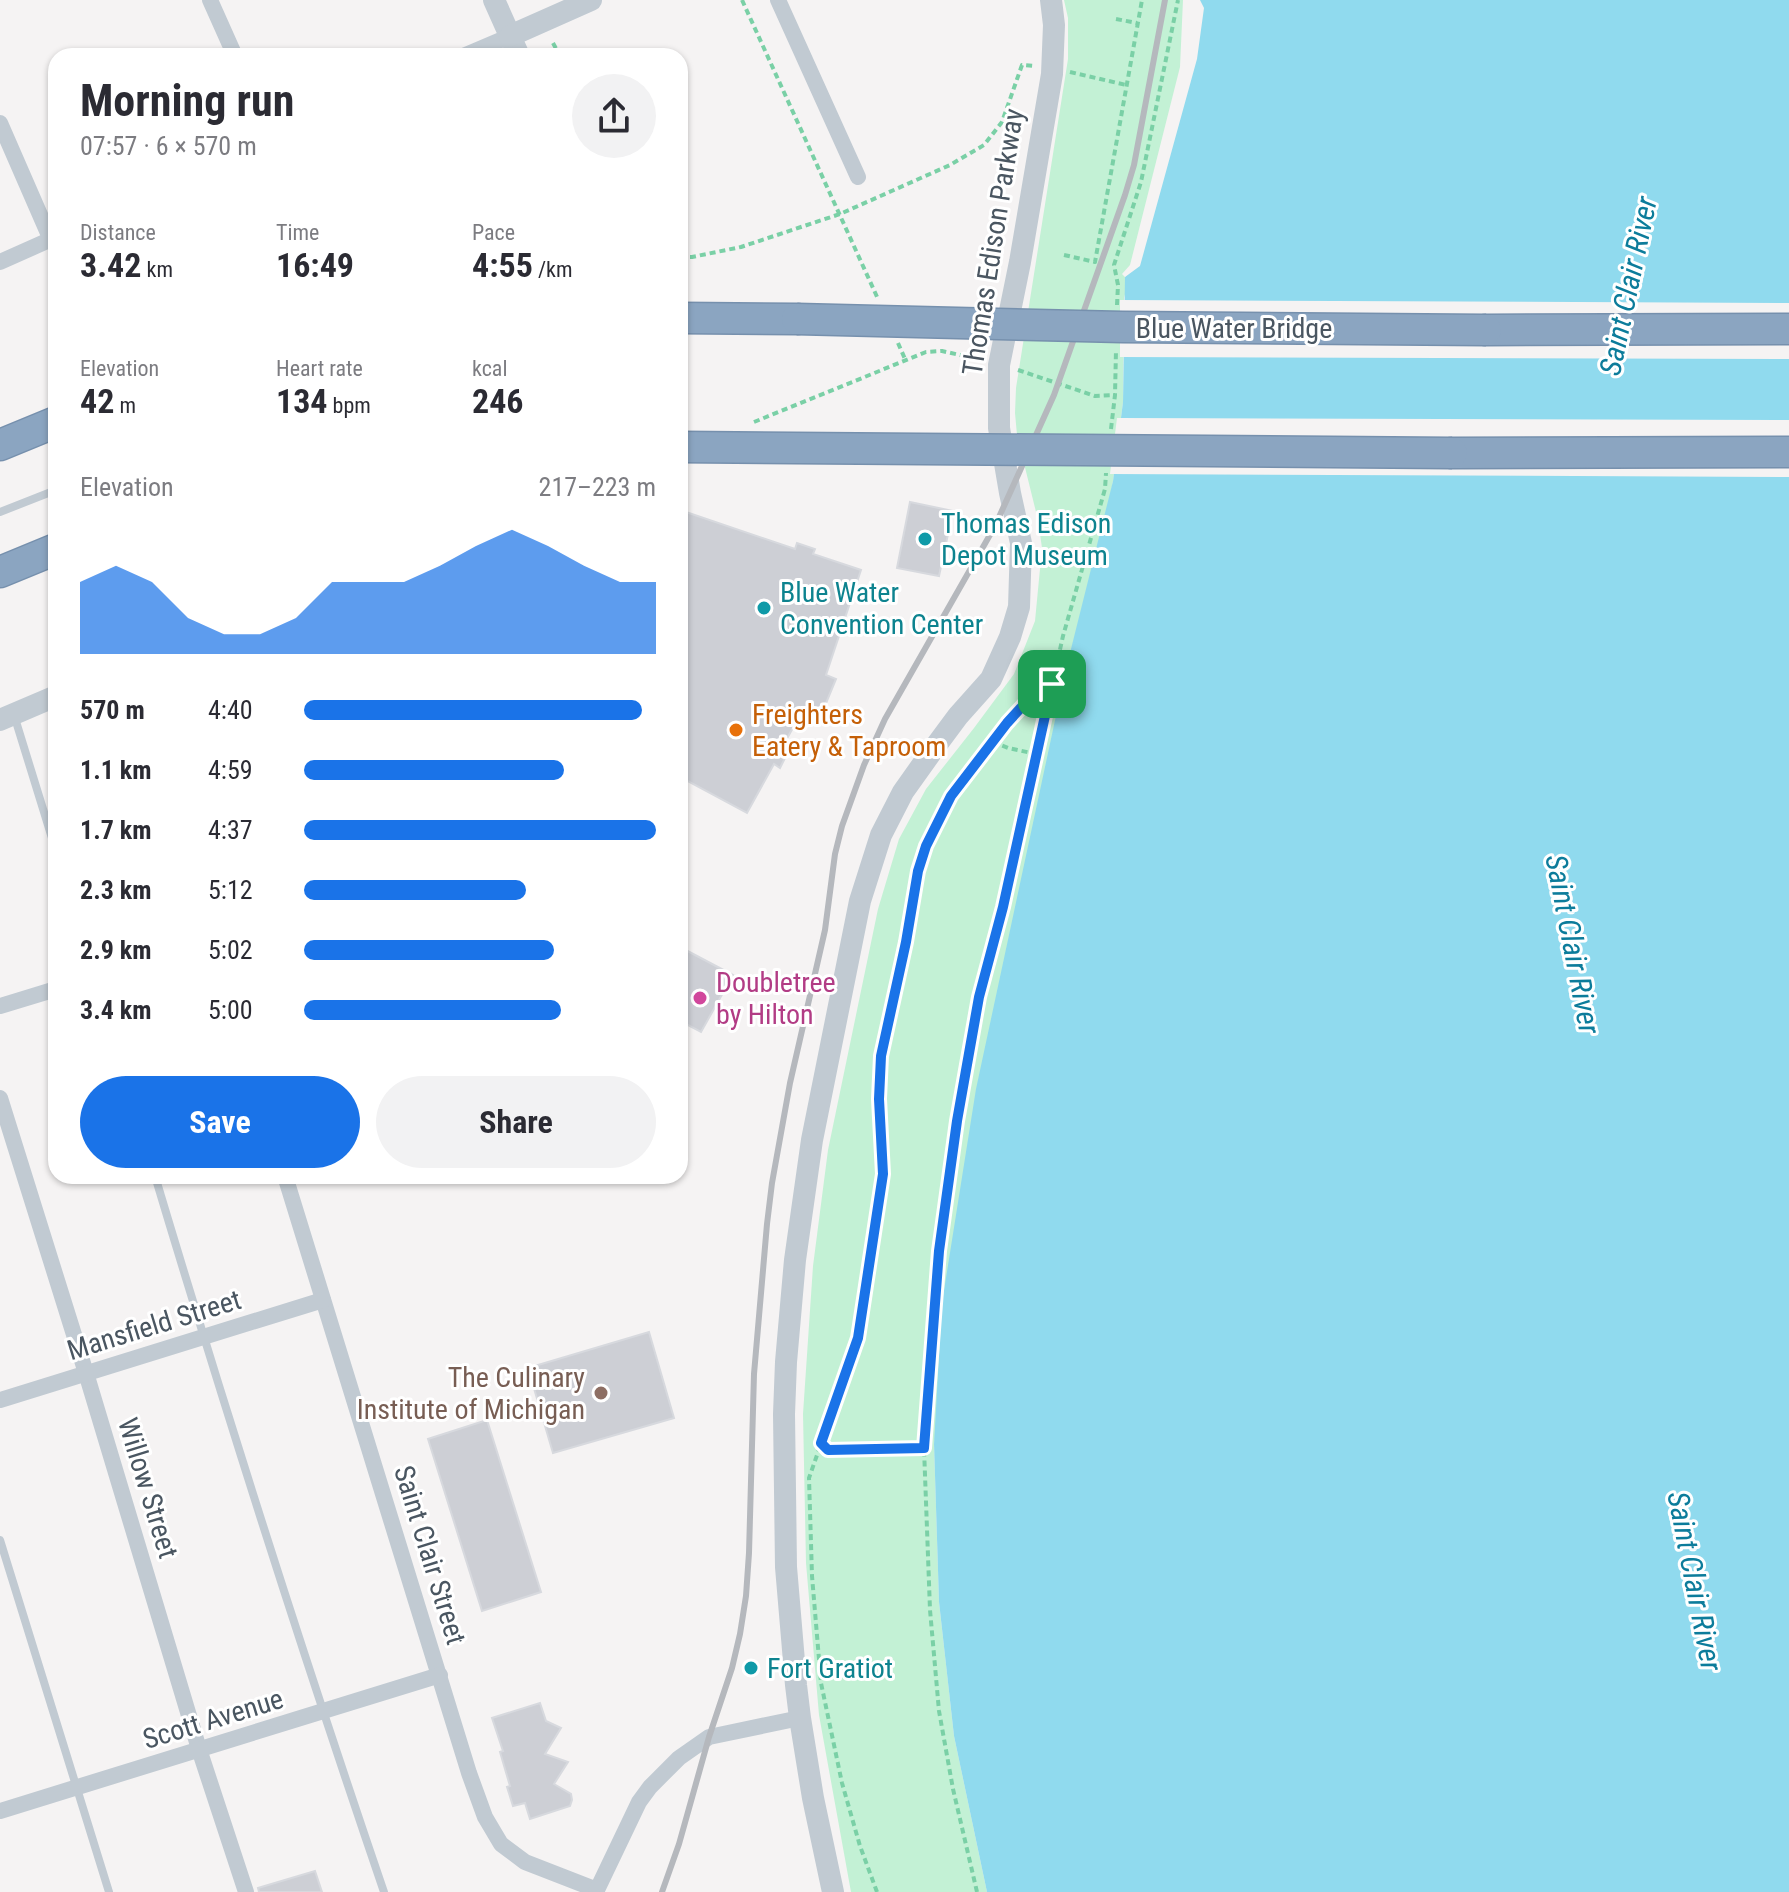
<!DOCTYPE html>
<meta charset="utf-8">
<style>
body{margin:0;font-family:"Roboto Condensed",sans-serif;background:#f2f2f3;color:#2b2b33;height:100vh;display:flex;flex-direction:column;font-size:30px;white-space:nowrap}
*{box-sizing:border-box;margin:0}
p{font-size:26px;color:#7c7c81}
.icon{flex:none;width:44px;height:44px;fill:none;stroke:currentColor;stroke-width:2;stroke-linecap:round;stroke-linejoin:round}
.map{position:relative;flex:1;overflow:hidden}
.drawer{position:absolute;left:48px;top:48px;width:640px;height:1136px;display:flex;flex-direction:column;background:#fff;border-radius:24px;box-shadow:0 2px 6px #0004}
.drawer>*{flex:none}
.pin{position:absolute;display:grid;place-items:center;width:68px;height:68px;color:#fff;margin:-34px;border-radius:16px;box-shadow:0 4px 12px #0006}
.round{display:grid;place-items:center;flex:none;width:84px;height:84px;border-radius:42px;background:#f2f2f3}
.headline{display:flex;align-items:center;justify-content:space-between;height:136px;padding:0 32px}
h1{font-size:44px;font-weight:700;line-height:60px}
.metrics{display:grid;grid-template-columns:repeat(3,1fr);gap:12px;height:136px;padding:8px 32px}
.metrics div{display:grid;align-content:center}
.metrics b{font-size:34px;font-weight:700}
.metrics small{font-size:22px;font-weight:400}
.metrics p{font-size:22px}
.chart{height:224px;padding:16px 32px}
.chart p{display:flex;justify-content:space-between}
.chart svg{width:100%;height:144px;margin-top:8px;fill:#1a73e8;opacity:.7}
.cta{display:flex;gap:16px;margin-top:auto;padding:16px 32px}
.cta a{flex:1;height:92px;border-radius:48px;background:#1a73e8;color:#fff;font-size:32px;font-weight:700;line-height:92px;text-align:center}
.cta a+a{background:#f2f2f3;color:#2b2b33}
ul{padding:0 32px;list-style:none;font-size:26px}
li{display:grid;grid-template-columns:128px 96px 1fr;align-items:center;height:60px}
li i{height:20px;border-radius:10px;background:#1a73e8}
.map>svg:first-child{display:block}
</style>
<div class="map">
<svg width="1789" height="1892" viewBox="0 0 1789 1892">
<rect width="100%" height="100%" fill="#f5f3f3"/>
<!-- green -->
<polygon fill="#c3f1d5" points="1064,0 1187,0 1184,67 1124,298 1123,402 1113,481 934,1444 939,1602 954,1736 987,1892 851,1892 819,1715 806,1563 803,1414 813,1266 828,1150 878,909 899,839 926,789 974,728 1014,674 1035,621 1042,548 1038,520 1017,435 1015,413 1016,388 1068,59 1068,18"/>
<!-- water -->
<polygon fill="#90daee" points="1187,0 1789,0 1789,1892 987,1892 954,1736 939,1602 934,1444 942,1303 976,1089 1066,669 1113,481 1123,402 1125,277 1134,267 1184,67"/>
<!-- pier -->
<g fill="#f5f3f3">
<polygon points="1183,0 1200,0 1204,8 1197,59 1140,266 1125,277 1122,274 1130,265 1180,67"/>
<polygon points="1120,300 1789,303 1789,359 1120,357"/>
<polygon points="1117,418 1789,420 1789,477 1110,474"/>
</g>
<!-- building -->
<g fill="#cdcfd5" stroke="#d7d9de" stroke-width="2">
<polygon points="910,502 953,511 939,576 897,568"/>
<polygon points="683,511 795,549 797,543 815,549 813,554 861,570 826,675 836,679 817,725 800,715 784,744 790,748 780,768 774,764 747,813 680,777 680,520"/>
<polygon points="680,947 733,975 701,1032 680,1021"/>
<polygon points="649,1332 674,1418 553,1453 528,1368"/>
<polygon points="487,1420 541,1592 482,1611 428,1439"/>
<polygon points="540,1703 546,1721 561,1728 545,1754 568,1762 554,1784 571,1794 572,1800 570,1806 530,1819 525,1803 513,1806 507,1787 510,1786 500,1752 503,1751 492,1718"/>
<polygon points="315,1871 322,1892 259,1892 258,1888"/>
</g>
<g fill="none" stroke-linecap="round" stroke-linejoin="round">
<defs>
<g id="motorway">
<polyline points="680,318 797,319"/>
<polyline points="1486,330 1789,329"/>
<polyline points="0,445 56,422"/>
<polyline points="1452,453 1789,452"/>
<polyline points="0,572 56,549"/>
</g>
</defs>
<!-- motorway casing -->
<use href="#motorway" stroke="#7690ad" stroke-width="33"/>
<!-- path -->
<g stroke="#7ad0a6" stroke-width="4" stroke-dasharray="6 4" stroke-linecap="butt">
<polyline points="742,0 878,299"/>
<polyline points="1116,19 1137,23"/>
<polyline points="553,43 560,56"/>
<polyline points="1070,72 1126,85"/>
<polyline points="1064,255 1095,262 1142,0"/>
<polyline points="680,257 692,257 741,247 840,214 950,165 984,145 1002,122 1022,65 1034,66"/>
<polyline points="1117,305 1118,285 1114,265 1141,182 1178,0"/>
<polyline points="898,343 905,359"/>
<polyline points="1018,370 1095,396 1115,395"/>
<polyline points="754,422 926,352 942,351 978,359"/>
<polyline points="1111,429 1115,395 1116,350"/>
<polyline points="993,742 1008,748 1036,754"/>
<polyline points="821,1443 828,1450 924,1448"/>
<polyline points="877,1892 860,1846 842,1783 821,1683 812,1576 809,1478 858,1338 883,1174 879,1099 881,1056 906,942 918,871 926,846 951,796 1007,723 1040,687 1051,684"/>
<polyline points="977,1892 953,1789 939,1711 930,1610 924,1448 939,1251 957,1121 979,997 1003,907 1063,636 1105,489 1106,473"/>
</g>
<!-- service -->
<g stroke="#c1cad2" stroke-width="8">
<polyline points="0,512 56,490"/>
<polyline points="14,715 56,851"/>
<path d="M 155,1176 C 227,1416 303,1655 384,1892"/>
<polyline points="0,1540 109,1892"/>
</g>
<!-- minor -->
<g stroke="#c1cad2" stroke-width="16">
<polyline points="210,0 235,56"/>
<polyline points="778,0 858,177"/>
<polyline points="463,56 510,36"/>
<polyline points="0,123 51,240"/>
<polyline points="0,262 56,237"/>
<polyline points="0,1006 56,989"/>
<polyline points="0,1098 86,1373 199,1749 246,1892"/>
<polyline points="285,1176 469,1773 485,1817 501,1844 525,1862 597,1890"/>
<polyline points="0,1400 323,1300"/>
<polyline points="0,1811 440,1675"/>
<polyline points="596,1892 639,1802 650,1787 679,1758 709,1737 800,1718"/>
</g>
<!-- tertiary -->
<g stroke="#c1cad2" stroke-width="22">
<polyline points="494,0 519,56"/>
<polyline points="510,36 591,0"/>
<polyline points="0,720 56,696"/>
<polyline points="833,1892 813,1798 800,1718 796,1685 786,1567 784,1414 786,1362 795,1260 812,1140 860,901 881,835 903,792 935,747 958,716 991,679 1010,637 1019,607 1021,543 1010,493 999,428 999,365 1020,262 1052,74 1054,25 1051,0"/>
</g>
<!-- motorway -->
<use href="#motorway" stroke="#8ba5c1" stroke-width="30"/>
<!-- rail -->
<polyline stroke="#b5b8bd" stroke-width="6" points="662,1892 679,1844 709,1737 732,1668 740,1634 746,1596 749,1553 754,1374 767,1224 772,1183 790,1083 825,930 835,854 842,826 864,765 885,719 995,526 1054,395 1125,195 1134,165 1165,0"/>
<defs>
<g id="motorway-bridge">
<polyline points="797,319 1122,327 1486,330"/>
<polyline points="680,447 1452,453"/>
</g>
</defs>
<!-- motorway-bridge casing -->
<use href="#motorway-bridge" stroke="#7690ad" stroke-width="33" stroke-linecap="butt"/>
<!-- motorway-bridge -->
<use href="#motorway-bridge" stroke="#8ba5c1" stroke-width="30"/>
</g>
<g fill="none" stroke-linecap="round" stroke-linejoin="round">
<defs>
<polygon id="route" points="1052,684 1003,907 979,997 957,1121 939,1251 924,1448 828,1450 821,1443 858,1338 883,1174 879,1099 881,1056 906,942 918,871 926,846 951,796 1007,723 1040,687"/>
</defs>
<!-- route casing -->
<use href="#route" stroke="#fff" stroke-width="16"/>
<!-- route -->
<use href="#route" stroke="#1a73e8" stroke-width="10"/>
</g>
<!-- markers -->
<g fill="#0f9aa8" stroke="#fff" stroke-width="3">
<circle cx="925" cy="539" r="8"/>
<circle cx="764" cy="608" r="8"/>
<circle cx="751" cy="1668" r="8"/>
</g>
<circle fill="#e8710a" stroke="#fff" stroke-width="3" cx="736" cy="730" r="8"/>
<circle fill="#d1479c" stroke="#fff" stroke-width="3" cx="700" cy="998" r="8"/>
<circle fill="#8d6e63" stroke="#fff" stroke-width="3" cx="601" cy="1393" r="8"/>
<g text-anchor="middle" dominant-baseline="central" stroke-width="6" stroke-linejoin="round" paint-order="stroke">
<!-- street labels -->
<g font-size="28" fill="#4a5661" stroke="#fff">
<text transform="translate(993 242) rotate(-81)">Thomas Edison Parkway</text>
<text x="1234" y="328">Blue Water Bridge</text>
<text transform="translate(154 1325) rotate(-17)">Mansfield Street</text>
<text transform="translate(148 1488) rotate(73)">Willow Street</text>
<text transform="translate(430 1555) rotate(73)">Saint Clair Street</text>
<text transform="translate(213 1719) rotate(-17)">Scott Avenue</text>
</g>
<!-- culture labels -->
<g font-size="28" fill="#0d838f" stroke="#fff" text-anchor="start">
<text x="941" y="523">Thomas Edison<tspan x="941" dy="32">Depot Museum</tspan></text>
<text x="780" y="592">Blue Water<tspan x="780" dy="32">Convention Center</tspan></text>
<text x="767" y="1668">Fort Gratiot</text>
</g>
<!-- food labels -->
<g font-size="28" fill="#c56008" stroke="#fff" text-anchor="start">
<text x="752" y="714">Freighters<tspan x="752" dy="32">Eatery &amp; Taproom</tspan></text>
</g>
<!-- hotel labels -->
<g font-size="28" fill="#b23c85" stroke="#fff" text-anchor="start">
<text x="716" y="982">Doubletree<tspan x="716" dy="32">by Hilton</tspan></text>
</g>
<!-- education labels -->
<g font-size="28" fill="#785e54" stroke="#fff" text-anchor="end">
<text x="585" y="1377">The Culinary<tspan x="585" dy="32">Institute of Michigan</tspan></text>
</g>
<!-- water labels -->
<g font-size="30" font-style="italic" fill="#0c7c9b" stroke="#fff">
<text transform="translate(1628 286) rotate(-78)">Saint Clair River</text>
<text transform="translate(1573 944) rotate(79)">Saint Clair River</text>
<text transform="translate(1695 1581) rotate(79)">Saint Clair River</text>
</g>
</g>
</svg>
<div class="pin" style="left:1052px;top:684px;background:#1e9e55"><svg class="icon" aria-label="arrive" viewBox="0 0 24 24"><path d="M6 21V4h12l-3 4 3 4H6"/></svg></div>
<section class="drawer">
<div class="headline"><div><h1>Morning run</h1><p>07:57 · 6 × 570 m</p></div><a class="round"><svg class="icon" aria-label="share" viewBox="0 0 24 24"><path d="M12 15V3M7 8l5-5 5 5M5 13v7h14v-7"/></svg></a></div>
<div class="metrics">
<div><p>Distance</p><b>3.42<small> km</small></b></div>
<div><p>Time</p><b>16:49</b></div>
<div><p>Pace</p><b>4:55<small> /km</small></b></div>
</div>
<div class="metrics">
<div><p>Elevation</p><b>42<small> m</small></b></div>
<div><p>Heart rate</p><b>134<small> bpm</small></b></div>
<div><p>kcal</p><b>246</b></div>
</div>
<div class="chart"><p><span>Elevation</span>217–223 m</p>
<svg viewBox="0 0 160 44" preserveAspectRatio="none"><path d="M0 44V22L10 17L20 22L30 33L40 38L50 38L60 33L70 22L80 22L90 22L100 17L110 11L120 6L130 11L140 17L150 22L160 22V44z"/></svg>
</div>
<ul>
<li><b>570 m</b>4:40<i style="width:96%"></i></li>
<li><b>1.1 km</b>4:59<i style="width:74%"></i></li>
<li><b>1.7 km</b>4:37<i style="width:100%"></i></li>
<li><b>2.3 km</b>5:12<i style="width:63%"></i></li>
<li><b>2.9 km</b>5:02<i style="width:71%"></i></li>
<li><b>3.4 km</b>5:00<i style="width:73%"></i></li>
</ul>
<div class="cta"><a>Save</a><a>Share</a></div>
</section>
</div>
